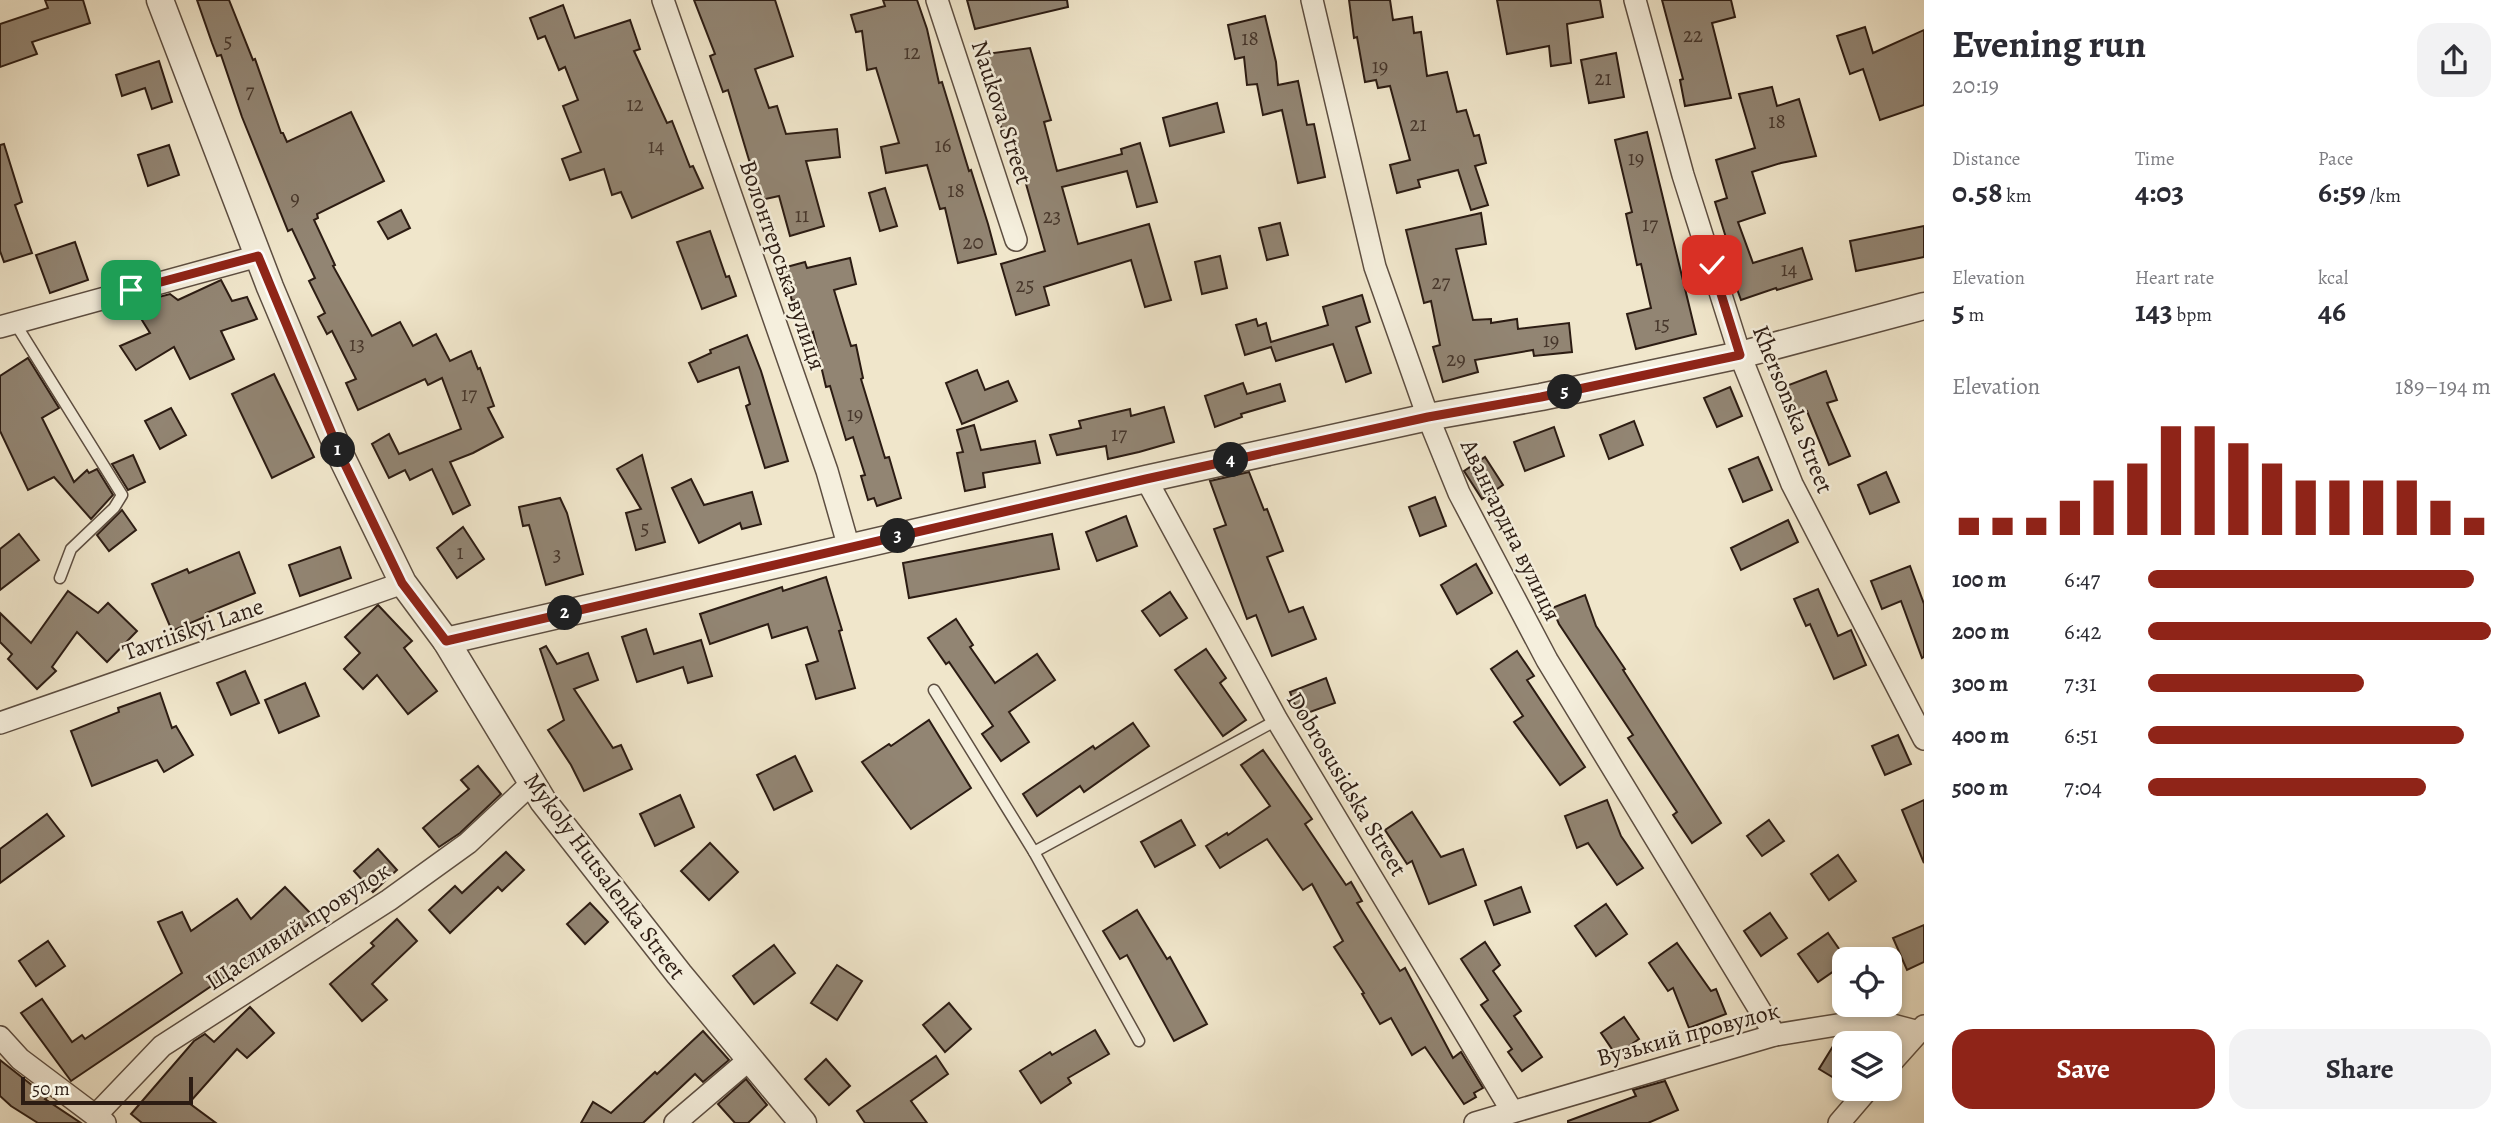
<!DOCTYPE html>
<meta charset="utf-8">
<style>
body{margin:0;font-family:Alegreya,serif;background:#f2f2f3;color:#2b2b33;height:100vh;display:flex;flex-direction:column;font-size:26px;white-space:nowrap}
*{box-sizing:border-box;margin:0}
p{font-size:23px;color:#7c7c81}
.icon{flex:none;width:38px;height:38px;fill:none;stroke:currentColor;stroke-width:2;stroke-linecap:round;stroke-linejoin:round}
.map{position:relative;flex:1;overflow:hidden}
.side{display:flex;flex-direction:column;background:#fff;width:595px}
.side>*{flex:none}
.buttons{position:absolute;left:1832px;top:947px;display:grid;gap:14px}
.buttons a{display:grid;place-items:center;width:70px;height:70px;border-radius:14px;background:#fff;box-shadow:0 4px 10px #0003;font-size:35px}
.scale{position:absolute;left:21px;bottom:18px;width:172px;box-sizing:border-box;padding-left:7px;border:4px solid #2c1c13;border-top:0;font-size:19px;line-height:24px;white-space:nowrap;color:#2c1c13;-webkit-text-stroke:5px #f5efdd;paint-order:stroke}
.pin{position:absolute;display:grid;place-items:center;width:60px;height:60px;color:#fff;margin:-30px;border-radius:14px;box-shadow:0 4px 10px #0006}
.km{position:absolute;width:35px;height:35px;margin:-18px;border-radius:50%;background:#222;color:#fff;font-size:19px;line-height:35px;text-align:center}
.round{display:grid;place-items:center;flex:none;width:74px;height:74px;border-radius:21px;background:#f2f2f3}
.summary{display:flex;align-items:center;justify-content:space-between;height:119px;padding:0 28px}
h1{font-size:38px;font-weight:600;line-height:52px}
.stats{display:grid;grid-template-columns:repeat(3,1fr);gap:10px;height:119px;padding:7px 28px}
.stats div{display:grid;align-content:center}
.stats b{font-size:30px;font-weight:600}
.stats small{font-size:19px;font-weight:400}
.stats p{font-size:19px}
.chart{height:196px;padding:14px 28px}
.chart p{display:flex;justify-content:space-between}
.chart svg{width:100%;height:126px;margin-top:7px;stroke:#8f2418;stroke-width:6}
.action{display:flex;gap:14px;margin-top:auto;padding:14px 28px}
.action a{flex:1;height:80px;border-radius:21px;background:#8f2418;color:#fff;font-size:28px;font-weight:600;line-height:80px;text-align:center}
.action a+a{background:#f2f2f3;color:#2b2b33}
ul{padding:0 28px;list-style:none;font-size:23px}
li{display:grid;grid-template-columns:112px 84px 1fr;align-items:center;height:52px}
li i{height:18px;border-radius:9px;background:#8f2418}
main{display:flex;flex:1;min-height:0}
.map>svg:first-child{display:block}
</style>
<main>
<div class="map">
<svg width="1924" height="1123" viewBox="0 0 1924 1123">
<rect width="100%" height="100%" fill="#f0e6cb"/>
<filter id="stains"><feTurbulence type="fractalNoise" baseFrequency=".00286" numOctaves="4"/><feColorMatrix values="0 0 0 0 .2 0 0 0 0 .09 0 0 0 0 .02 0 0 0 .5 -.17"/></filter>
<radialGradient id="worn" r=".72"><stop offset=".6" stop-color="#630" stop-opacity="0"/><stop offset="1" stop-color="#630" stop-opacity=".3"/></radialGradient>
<!-- building -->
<g fill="#928573" stroke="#2c1c13" stroke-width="2">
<polygon points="45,0 83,0 90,23 32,42 37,54 0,67 0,24 48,8"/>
<polygon points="197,0 229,0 253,60 255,59 281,133 283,133 287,142 351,112 384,181 317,214 318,218 314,220 335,265 333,266 372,336 400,322 413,346 436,334 450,361 471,351 478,369 480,368 494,406 488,408 503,437 473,453 450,462 470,505 453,514 432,469 410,480 405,470 389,478 372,444 389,434 399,454 461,429 442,378 428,385 425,379 358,410 346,383 356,379 332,331 327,334 318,317 325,313 309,281 315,278 292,229 288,231 242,117 221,55 217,56 212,43"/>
<polygon points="694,0 775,0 793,56 755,69 769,108 777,106 786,134 837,129 840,157 806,161 824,226 790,236 779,196 761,200 728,90 723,92 710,56 715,54"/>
<polygon points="883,0 917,0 927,29 939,83 942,82 969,171 971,170 988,224 996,254 958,263 945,208 940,209 927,165 886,173 881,147 899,143 876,68 867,70 862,31 856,32 851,15 885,6"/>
<polygon points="967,0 1067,0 1068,7 975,29"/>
<polygon points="1349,0 1390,0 1393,20 1412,17 1414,33 1421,32 1427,76 1447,72 1457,112 1466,110 1474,136 1479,135 1486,163 1475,166 1488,205 1471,210 1458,170 1418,180 1420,187 1397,193 1390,165 1410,160 1390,86 1378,88 1376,80 1365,82 1357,37 1354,38"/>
<polygon points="1497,0 1600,0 1603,17 1567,24 1571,63 1551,66 1549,46 1507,54"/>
<polygon points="1662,0 1731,0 1735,17 1712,23 1731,98 1685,106 1680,80 1683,79"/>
<polygon points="563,5 575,38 630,20 640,49 634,51 667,123 672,121 690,167 693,166 703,188 632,218 621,192 612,195 604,169 570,180 562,159 581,152 563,106 578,100 565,67 559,70 545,36 538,39 530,18"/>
<polygon points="1265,16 1276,62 1278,85 1298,81 1307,125 1314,124 1325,177 1298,183 1282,110 1263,115 1257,84 1247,85 1244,57 1235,59 1228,25"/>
<polygon points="1865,27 1873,53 1924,30 1924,105 1880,120 1863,69 1850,74 1837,36"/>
<polygon points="1030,48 1051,120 1044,122 1057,171 1122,154 1121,149 1140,143 1157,202 1137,207 1127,171 1062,187 1078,244 1149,224 1171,300 1145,307 1131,260 1044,287 1049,305 1016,315 1001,264 1045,251 1011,131 1003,134 995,104 1000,103 986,54"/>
<polygon points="1616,53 1624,97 1589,103 1581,60"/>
<polygon points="159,61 172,102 152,109 145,88 122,96 116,75"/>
<polygon points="1772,87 1777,106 1799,99 1816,156 1781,163 1752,172 1765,213 1738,222 1753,263 1802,248 1812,279 1777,290 1776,288 1741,300 1725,256 1731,254 1715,202 1727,198 1716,160 1755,148 1739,94"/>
<polygon points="1217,103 1224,132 1170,146 1163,118"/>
<polygon points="1647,132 1696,334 1636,349 1627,314 1651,308 1641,264 1637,265 1626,214 1632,212 1615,140"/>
<polygon points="4,144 22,202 15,205 32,253 4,262 0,251 0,145"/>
<polygon points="169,145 179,175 148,186 138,155"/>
<polygon points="885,188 897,226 880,231 869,193"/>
<polygon points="401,210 410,228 388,239 378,222"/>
<polygon points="1481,213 1486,244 1456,249 1473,320 1491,319 1491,323 1517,319 1518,329 1569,323 1572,352 1534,356 1533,350 1475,360 1478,372 1443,382 1433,347 1440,345 1431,301 1424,303 1406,230"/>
<polygon points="1280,223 1288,255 1267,260 1259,228"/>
<polygon points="1924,226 1924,257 1856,271 1850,241"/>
<polygon points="710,231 726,277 729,276 736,296 702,309 677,242"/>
<polygon points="75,242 88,280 50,293 36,255"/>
<polygon points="1220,256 1227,288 1202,294 1195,262"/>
<polygon points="850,258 856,284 834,290 851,346 856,345 863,378 861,379 885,458 889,457 901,498 877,506 874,498 868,500 861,476 865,475 853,437 846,440 830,386 826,387 813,332 810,334 799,299 792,301 783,268 805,262 807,268"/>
<polygon points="221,280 232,301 247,297 257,319 221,331 234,359 190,379 174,347 136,370 120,346 150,333 132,304 170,294 178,300"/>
<polygon points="1362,295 1370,322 1356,327 1371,373 1346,382 1333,344 1276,361 1271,347 1245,355 1236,325 1256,319 1258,326 1266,323 1271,342 1328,325 1323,307"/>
<polygon points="747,335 761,371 788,461 765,468 746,406 750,404 739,367 698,382 689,363 711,353 710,350"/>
<polygon points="28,358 59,408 42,418 74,482 87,470 89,473 97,469 113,495 91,519 54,477 28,490 0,431 0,376"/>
<polygon points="977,370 985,390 1008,381 1017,401 962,424 946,383"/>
<polygon points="1826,371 1837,400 1827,403 1850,456 1829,465 1807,411 1797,415 1786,386"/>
<polygon points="274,374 314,457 272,478 232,394"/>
<polygon points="1243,383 1247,394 1280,384 1285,401 1241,414 1242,417 1215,427 1205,396"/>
<polygon points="1730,387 1742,416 1717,427 1704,398"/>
<polygon points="1164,407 1174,442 1139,452 1108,459 1106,446 1057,455 1050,435 1081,428 1079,421 1130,409 1131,416"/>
<polygon points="171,408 186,435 160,449 145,421"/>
<polygon points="1634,421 1643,445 1609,459 1600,435"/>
<polygon points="974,425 981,450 1035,441 1040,463 983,473 985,487 965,491 957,453 963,452 957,430"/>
<polygon points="1554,427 1564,456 1525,471 1514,442"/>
<polygon points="133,455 145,482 128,490 112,464"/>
<polygon points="642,455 665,542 636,550 626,513 641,509 617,469"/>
<polygon points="1485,457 1503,485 1482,499 1464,471"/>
<polygon points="1758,457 1772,490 1743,502 1729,469"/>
<polygon points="1249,472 1264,510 1267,509 1283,551 1267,557 1289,612 1303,607 1316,639 1272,656 1256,615 1247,619 1214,529 1226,525 1210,481"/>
<polygon points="1886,472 1899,502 1870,514 1858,485"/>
<polygon points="691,479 704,505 752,492 761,524 742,529 740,523 699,543 672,488"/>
<polygon points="1435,497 1446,526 1420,536 1409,507"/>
<polygon points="560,498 567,513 583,574 546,585 529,525 523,526 519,507"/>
<polygon points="122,510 136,530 109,551 97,535"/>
<polygon points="1126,516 1137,546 1097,561 1086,532"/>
<polygon points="1788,520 1798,542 1741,570 1731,548"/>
<polygon points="463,527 484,559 457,578 437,548"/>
<polygon points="19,534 39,560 0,590 0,549"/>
<polygon points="1052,534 1059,569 909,598 903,563"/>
<polygon points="340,547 351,578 300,596 289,565"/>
<polygon points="239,552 255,593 206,613 207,616 172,631 152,584 187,569 189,573"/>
<polygon points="1476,564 1492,593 1457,614 1441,585"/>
<polygon points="1910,566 1924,604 1924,657 1922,658 1901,601 1882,609 1871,581"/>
<polygon points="826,577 842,630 839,631 855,688 816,699 806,665 818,661 807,627 772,638 768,624 710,644 700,614 782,587 783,591"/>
<polygon points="1818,589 1838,636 1851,630 1866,665 1834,679 1810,624 1806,626 1794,599"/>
<polygon points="68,591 98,613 108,603 137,631 107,662 77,632 52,667 56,671 37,689 8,659 12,654 0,642 0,613 31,643"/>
<polygon points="1170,592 1187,618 1160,636 1142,611"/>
<polygon points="1585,595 1596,626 1625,669 1623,670 1721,823 1692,843 1673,815 1677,812 1628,738 1633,735 1559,624 1552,608"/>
<polygon points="378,605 412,641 404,648 437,691 408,714 377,675 363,689 344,669 360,653 345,637"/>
<polygon points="956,619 973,645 970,647 995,683 1037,654 1055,680 1009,712 1029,742 1001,761 982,734 993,726 949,662 946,664 928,638"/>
<polygon points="646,629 654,654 701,640 712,676 688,683 683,667 637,682 622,637"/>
<polygon points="546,646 557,664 588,653 598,680 574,689 613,748 621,745 632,769 584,791 571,765 548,730 564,720 540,649"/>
<polygon points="1206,649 1226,678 1220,683 1246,720 1223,736 1175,670"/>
<polygon points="1517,651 1534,676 1527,680 1585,767 1560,785 1514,722 1523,716 1491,669"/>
<polygon points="245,671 259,703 231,715 217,683"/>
<polygon points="1326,678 1335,703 1299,716 1290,692"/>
<polygon points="305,683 319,716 279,733 265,700"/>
<polygon points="160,693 172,728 176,726 193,755 164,772 157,760 92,786 71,731 119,712 118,708"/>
<polygon points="929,720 971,788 911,829 862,762 889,744 891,746"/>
<polygon points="1133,723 1149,746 1084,792 1080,786 1037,816 1023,794 1093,746 1095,749"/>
<polygon points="1898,735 1911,764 1885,775 1872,746"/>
<polygon points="1263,750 1312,819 1305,824 1346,885 1351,882 1362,901 1357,903 1400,971 1405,968 1453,1058 1461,1052 1483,1088 1474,1093 1476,1097 1464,1104 1425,1047 1412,1055 1391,1018 1380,1024 1362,994 1364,993 1334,947 1343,941 1312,884 1303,890 1267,839 1220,868 1206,846 1227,833 1228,835 1270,806 1241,765"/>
<polygon points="795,756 812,791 774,810 757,775"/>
<polygon points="478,766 501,794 460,833 439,847 423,828 469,789 461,780"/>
<polygon points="680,795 694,827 655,846 640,814"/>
<polygon points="1607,800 1621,836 1643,868 1617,885 1588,843 1577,848 1565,816"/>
<polygon points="1924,800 1924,863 1902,810"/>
<polygon points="1412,812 1441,857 1463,849 1476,885 1429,904 1412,861 1407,864 1385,830"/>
<polygon points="47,814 64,836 0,883 0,849"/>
<polygon points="1181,820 1195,845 1155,867 1141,842"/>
<polygon points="1769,820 1784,841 1762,856 1747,836"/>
<polygon points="710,843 738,872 709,900 681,871"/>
<polygon points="378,849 397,870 373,892 354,871"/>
<polygon points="506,852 524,870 502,891 498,887 450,933 429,910 455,886 462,893"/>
<polygon points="1838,855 1856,881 1829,900 1811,874"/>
<polygon points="285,887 315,918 303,929 278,946 275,943 71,1081 21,1013 42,999 72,1042 82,1035 85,1039 182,973 158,922 182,912 191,931 237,899 251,919"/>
<polygon points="1521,887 1530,912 1494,925 1485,901"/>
<polygon points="590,903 608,922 585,944 567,924"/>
<polygon points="1606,904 1627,934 1596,956 1575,926"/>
<polygon points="1137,910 1167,959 1170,957 1207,1024 1174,1041 1127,955 1120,959 1103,931"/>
<polygon points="1770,913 1787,938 1761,956 1744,931"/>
<polygon points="397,919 417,941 372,984 387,1000 362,1021 330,984 374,946 371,943"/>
<polygon points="1924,925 1924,962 1907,970 1893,938"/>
<polygon points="1828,933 1846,959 1844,964 1818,982 1798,954"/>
<polygon points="48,941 65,966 36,986 19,961"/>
<polygon points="1485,942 1500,965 1493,971 1521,1011 1514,1016 1542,1057 1522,1071 1508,1052 1512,1049 1481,1005 1488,1000 1461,959"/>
<polygon points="1677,943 1711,991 1716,989 1726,1014 1689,1028 1673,988 1668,991 1649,963"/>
<polygon points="774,945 795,973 754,1004 733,976"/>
<polygon points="837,965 862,981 837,1020 811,1003"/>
<polygon points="949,1003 971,1029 945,1052 923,1025"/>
<polygon points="250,1007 274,1033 247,1058 237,1049 189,1103 216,1123 142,1123 131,1114 194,1041 205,1034 214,1042"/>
<polygon points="1624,1017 1639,1039 1616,1055 1601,1033"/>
<polygon points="1095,1030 1109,1054 1068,1078 1071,1083 1041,1103 1020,1071 1050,1052 1052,1055"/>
<polygon points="703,1031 729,1060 703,1082 695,1074 643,1123 581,1123 593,1102 611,1113 655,1072 657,1074"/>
<polygon points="1838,1038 1844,1038 1844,1084 1819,1069"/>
<polygon points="936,1056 948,1074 911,1101 927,1123 865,1123 857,1111"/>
<polygon points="826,1059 850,1086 829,1105 805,1079"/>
<polygon points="0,1060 47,1097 45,1099 81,1123 38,1123 11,1106 0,1096"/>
<polygon points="746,1079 767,1105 748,1123 735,1123 718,1104"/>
<polygon points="1665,1081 1678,1110 1648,1123 1568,1123 1568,1121 1636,1096 1633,1090"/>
</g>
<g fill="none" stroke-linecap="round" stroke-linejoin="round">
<defs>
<g id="service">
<polyline points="15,323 122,495 114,508 71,549 60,578"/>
<polyline points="934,690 1034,852 1139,1041"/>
<polyline points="1034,852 1277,720"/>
</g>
<g id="minor">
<polyline points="663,0 827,471 849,548"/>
<polyline points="937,0 1016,240"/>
<polyline points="1312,0 1375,267 1428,417 1459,493 1547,660 1775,1035"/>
<polyline points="1635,0 1683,175 1740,355 1792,484 1924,739"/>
<polyline points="0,327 258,256"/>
<polyline points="1146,479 1277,720 1512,1111"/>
<polyline points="0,723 403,583"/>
<polyline points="0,1037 20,1059 105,1123"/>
<polyline points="1890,1064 1924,1026"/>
<polyline points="96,1115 162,1046 389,900 468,843 532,783"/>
<polyline points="675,1123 750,1059"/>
<polyline points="1475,1123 1775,1035 1837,1025 1885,1023 1919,1032"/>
<polyline points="1839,1123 1869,1088"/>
</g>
<g id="tertiary">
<polyline points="160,0 270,287 341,456 403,583 446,641 543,801 679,974 803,1123"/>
<polyline points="446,641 1146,479 1428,417 1541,397 1740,355 1924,306"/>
</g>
</defs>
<!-- service casing -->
<use href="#service" stroke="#5d4e41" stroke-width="13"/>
<!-- minor casing -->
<use href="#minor" stroke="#5d4e41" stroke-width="24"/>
<!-- tertiary casing -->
<use href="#tertiary" stroke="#5d4e41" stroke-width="29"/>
<!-- service -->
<use href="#service" stroke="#f5efdd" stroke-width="10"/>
<!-- minor -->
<use href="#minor" stroke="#f5efdd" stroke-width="21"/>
<!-- tertiary -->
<use href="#tertiary" stroke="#f5efdd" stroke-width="26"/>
</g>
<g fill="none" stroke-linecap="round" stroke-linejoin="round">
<defs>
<polyline id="route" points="131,290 258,256 341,456 402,583 446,641 1146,479 1428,417 1541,397 1740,355 1712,265"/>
</defs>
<!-- route casing -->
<use href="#route" stroke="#fff" stroke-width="14"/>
<!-- route -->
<use href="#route" stroke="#8f2418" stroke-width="9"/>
</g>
<g text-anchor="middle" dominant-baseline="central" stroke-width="5" stroke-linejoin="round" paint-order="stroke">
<!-- number labels -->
<g font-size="21" fill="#46362b">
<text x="1693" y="35">22</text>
<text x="1250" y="38">18</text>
<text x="228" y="41">5</text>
<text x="912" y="52">12</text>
<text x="1380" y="66">19</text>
<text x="1603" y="78">21</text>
<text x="250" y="91">7</text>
<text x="635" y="104">12</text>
<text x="1777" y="121">18</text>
<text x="1418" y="124">21</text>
<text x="943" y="145">16</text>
<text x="656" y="146">14</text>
<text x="1636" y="158">19</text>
<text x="956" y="190">18</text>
<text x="295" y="198">9</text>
<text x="802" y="215">11</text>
<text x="1052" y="216">23</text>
<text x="1650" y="224">17</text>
<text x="973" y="242">20</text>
<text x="1789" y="269">14</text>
<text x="1441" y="282">27</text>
<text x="1025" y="285">25</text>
<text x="1662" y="324">15</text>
<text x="1551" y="340">19</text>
<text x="357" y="344">13</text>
<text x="1456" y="359">29</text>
<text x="469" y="394">17</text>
<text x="855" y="414">19</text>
<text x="1119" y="434">17</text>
<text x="645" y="528">5</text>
<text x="460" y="552">1</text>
<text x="557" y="554">3</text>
</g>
<!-- street labels -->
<g font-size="24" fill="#2c1c13" stroke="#f5efdd">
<text transform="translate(1002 112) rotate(72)">Naukova Street</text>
<text transform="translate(783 265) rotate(71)">Волонтерська вулиця</text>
<text transform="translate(1793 409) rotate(68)">Khersonska Street</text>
<text transform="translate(1511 530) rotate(64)">Авангардна вулиця</text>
<text transform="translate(193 629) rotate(-19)">Tavriiskyi Lane</text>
<text transform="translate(1347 784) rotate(59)">Dobrosusidska Street</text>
<text transform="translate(605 876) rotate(53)">Mykoly Hutsalenka Street</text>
<text transform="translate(298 926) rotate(-33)">Щасливий провулок</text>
<text transform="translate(1688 1034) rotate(-15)">Вузький провулок</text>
</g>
</g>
<rect width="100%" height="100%" filter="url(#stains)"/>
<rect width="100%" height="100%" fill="url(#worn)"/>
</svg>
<div class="buttons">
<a><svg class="icon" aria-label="locate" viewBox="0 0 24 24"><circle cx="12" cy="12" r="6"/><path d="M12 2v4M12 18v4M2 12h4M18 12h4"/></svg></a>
<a><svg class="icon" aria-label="layers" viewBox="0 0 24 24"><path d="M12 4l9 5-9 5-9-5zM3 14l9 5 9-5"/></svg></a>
</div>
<div class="scale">50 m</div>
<div class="pin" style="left:131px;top:290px;background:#1e9e55"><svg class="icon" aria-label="arrive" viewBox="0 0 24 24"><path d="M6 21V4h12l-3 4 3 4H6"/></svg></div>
<div class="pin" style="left:1712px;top:265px;background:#d93025"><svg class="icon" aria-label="check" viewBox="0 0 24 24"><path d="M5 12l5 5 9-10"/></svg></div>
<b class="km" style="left:338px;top:450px">1</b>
<b class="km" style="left:565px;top:613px">2</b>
<b class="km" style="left:898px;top:536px">3</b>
<b class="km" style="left:1231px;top:460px">4</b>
<b class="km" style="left:1565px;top:392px">5</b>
</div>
<section class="side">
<div class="summary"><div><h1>Evening run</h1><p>20:19</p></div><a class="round"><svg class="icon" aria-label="share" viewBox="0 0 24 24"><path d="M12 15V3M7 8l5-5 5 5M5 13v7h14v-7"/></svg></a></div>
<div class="stats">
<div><p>Distance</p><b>0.58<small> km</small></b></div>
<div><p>Time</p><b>4:03</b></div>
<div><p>Pace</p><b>6:59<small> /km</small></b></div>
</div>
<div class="stats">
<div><p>Elevation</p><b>5<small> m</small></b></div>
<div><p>Heart rate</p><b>143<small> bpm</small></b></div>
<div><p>kcal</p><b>46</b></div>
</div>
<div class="chart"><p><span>Elevation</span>189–194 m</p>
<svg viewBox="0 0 160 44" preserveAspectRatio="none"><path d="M5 44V38M15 44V38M25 44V38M35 44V32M45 44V25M55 44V19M65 44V6M75 44V6M85 44V12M95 44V19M105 44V25M115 44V25M125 44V25M135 44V25M145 44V32M155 44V38"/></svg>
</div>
<ul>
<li><b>100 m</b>6:47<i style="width:95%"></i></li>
<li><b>200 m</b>6:42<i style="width:100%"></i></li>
<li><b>300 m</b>7:31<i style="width:63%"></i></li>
<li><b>400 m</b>6:51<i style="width:92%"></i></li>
<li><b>500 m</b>7:04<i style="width:81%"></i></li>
</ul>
<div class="action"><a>Save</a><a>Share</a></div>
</section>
</main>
